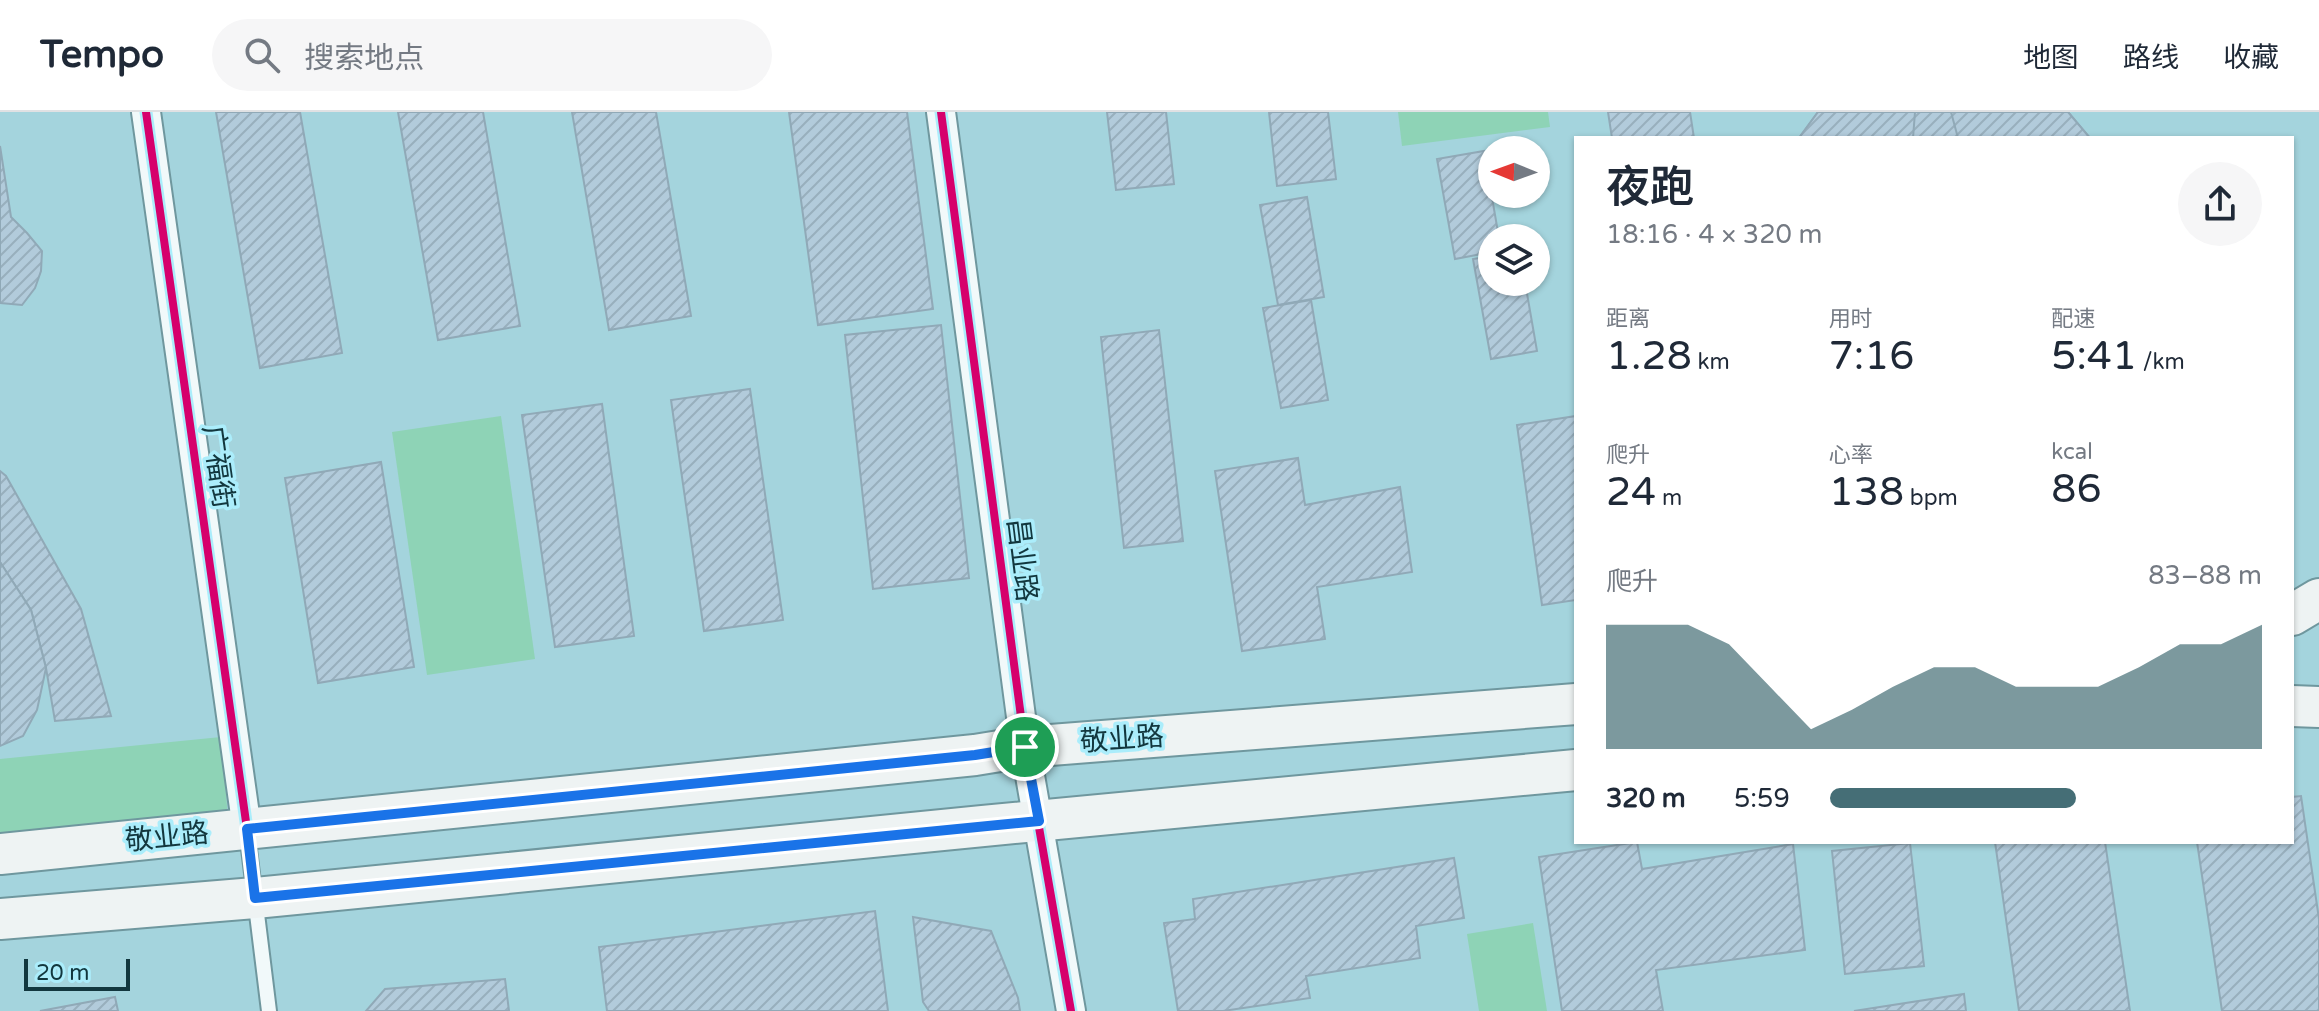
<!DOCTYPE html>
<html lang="zh">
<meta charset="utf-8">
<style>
body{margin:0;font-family:"Varela Round","Noto Sans SC",sans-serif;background:#f6f6f7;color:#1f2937;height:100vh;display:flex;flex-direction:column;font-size:30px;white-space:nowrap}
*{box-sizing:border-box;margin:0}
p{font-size:26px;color:#747a83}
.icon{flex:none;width:44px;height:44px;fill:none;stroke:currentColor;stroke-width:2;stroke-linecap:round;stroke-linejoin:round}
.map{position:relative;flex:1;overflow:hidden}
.drawer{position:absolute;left:1574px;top:24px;width:720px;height:708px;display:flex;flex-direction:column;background:#fff;border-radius:0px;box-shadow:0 2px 6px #0004}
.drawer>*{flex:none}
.needle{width:52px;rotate:271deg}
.fabs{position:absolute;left:1478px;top:24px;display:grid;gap:16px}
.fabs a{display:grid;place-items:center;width:72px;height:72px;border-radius:50%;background:#fff;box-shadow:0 2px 6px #0004;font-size:40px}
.scale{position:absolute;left:24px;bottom:20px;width:106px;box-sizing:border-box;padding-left:8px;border:4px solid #12373e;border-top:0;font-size:22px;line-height:28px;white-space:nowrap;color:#12373e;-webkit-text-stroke:6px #abedfb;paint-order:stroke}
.pin{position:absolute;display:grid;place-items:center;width:68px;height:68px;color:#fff;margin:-34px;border:4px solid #fff;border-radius:50%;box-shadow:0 2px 8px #0007}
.round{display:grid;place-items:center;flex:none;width:84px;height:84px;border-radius:42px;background:#f6f6f7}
.head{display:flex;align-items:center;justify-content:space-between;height:136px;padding:0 32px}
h1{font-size:44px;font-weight:600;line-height:60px}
.metrics{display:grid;grid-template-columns:repeat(3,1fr);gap:12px;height:136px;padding:8px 32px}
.metrics div{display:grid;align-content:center}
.metrics b{font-size:40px;font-weight:600}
.metrics small{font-size:22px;font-weight:400}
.metrics p{font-size:22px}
.chart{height:224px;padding:16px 32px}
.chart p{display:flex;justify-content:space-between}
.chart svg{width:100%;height:144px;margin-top:8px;fill:#456e76;opacity:.7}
ul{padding:0 32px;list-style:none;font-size:26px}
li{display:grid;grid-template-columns:128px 96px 1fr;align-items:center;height:60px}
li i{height:20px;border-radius:10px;background:#456e76}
header{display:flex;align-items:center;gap:48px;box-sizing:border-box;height:112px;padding:0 40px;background:#fff;border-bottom:2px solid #e0e1e3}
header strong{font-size:38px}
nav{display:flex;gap:44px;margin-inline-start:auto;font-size:28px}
.search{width:560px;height:72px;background:#f6f6f7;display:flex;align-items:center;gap:20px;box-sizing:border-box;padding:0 28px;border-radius:44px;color:#747a83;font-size:30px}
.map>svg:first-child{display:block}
</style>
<header>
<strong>Tempo</strong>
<div class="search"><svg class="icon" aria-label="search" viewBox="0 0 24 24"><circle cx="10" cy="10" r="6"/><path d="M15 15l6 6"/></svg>搜索地点</div>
<nav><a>地图</a><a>路线</a><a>收藏</a></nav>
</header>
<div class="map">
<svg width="2319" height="899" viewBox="0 0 2319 899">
<defs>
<pattern id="building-hatch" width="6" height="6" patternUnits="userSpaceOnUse" patternTransform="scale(2)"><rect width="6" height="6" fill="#b2cbdb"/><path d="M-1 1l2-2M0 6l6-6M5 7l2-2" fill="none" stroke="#98afbd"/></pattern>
</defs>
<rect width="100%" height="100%" fill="#a4d4dd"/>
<!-- green -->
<g fill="#8ed3b6">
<polygon points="1398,0 1548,0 1550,15 1402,34"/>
<polygon points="501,304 535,547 427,563 392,320"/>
<polygon points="221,625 228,705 0,728 0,647"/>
<polygon points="1533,811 1547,899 1479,899 1467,822"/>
</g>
<!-- building -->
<g fill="url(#building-hatch)" stroke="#90a9b7" stroke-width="2">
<polygon points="216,0 300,0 342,241 260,256"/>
<polygon points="398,0 483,0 520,214 438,228"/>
<polygon points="572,0 656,0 691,204 609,218"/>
<polygon points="789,0 907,0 933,197 818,213"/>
<polygon points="1107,0 1166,0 1174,72 1116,78"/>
<polygon points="1269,0 1328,0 1336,67 1277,74"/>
<polygon points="1608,0 1690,0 1694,26 1612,26"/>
<polygon points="1818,0 2068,0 2090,26 1799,26"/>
<polygon points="1818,0 1915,0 1913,26 1799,26"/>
<polygon points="1951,0 2068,0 2090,26 1958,26"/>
<polygon points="0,34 11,105 27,121 42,139 41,159 35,176 22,193 0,191"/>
<polygon points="1484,39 1499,126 1492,126 1492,140 1455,147 1437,47"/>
<polygon points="1307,85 1324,185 1278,193 1260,93"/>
<polygon points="1492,144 1492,170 1525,170 1537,239 1491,247 1473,147"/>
<polygon points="1311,188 1328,288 1281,296 1263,196"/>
<polygon points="941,213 969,466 873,477 845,223"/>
<polygon points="1159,218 1183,429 1124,436 1101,225"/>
<polygon points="750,277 783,508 704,519 671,288"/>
<polygon points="602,292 634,524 555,535 522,303"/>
<polygon points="1576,304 1576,488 1542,493 1517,313"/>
<polygon points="1298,346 1305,393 1400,375 1412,460 1317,475 1325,527 1242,539 1215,359"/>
<polygon points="381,350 414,555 318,571 285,366"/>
<polygon points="0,359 6,364 81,497 111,604 55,609 46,556 31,498 0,450"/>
<polygon points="0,450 31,498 46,556 37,598 23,624 0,634"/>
<polygon points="2301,684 2319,807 2319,899 2222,899 2197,730 2292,730 2292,685"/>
<polygon points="1637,730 1642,757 1793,732 1805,838 1656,858 1663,899 1562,899 1539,745"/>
<polygon points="1995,730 2105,730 2130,899 2019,899"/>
<polygon points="1910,731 1924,854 1845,862 1832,739"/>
<polygon points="1454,746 1464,806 1416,814 1420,846 1306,864 1310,886 1223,899 1178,899 1164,811 1195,807 1193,787"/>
<polygon points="875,799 888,899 607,899 599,835"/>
<polygon points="913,805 991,819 1018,886 1020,899 929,899 923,890"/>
<polygon points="505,867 509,899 366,899 385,877"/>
<polygon points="1964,882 1966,899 1854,899"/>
<polygon points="115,885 118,899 40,899"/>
</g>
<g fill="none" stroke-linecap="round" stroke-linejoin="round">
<defs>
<polyline id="lane" points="247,721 269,899"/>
<g id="street">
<polyline points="146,0 247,717"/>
<polyline points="941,0 1025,635 1071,899"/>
</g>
<g id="secondary">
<polyline points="2292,503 2319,487"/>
<polyline points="2292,594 2319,595"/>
<polyline points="0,742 975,643 1025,635 1576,592"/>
<polyline points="0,807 255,786 983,714 1576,658"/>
</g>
</defs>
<!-- lane casing -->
<use href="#lane" stroke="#6f979e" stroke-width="18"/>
<!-- street casing -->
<use href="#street" stroke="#6f979e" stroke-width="32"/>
<!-- secondary casing -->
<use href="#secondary" stroke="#6f979e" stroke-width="44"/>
<!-- lane -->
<use href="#lane" stroke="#f1f9fa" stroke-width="14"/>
<!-- street -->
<use href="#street" stroke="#f1f9fa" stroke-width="28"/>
<!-- secondary -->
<use href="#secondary" stroke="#eef3f3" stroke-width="40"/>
<defs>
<g id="cycleway">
<polyline points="146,0 247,717"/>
<polyline points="941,0 1025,635 1071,899"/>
</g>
</defs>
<!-- cycleway casing -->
<use href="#cycleway" stroke="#abedfb" stroke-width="13"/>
<!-- cycleway -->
<use href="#cycleway" stroke="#d6006c" stroke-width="8"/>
</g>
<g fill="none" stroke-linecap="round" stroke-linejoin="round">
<defs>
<polygon id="route" points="1025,635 1039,709 255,786 247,717 975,643"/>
</defs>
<!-- route casing -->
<use href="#route" stroke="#fff" stroke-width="16"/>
<!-- route -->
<use href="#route" stroke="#1a73e8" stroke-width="10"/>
</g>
<g text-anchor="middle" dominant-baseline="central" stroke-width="7" stroke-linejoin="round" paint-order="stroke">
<!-- street labels -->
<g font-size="28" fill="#12373e" stroke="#abedfb">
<text transform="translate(218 355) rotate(82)">广福街</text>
<text transform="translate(1022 448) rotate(83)">昌业路</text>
<text transform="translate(1122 627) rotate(-4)">敬业路</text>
<text transform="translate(167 725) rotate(-6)">敬业路</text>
</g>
</g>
</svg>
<div class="fabs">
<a><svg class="needle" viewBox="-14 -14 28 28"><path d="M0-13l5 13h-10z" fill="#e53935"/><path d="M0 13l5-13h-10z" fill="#747a83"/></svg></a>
<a><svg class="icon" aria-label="layers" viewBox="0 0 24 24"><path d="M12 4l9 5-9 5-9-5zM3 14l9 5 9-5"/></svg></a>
</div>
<div class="scale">20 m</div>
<div class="pin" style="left:1025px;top:635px;background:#1e9e55"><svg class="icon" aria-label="arrive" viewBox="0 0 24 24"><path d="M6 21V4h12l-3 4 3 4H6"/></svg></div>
<section class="drawer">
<div class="head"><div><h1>夜跑</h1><p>18:16 · 4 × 320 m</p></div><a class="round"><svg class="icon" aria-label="share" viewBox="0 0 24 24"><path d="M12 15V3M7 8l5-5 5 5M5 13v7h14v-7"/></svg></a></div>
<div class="metrics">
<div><p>距离</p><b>1.28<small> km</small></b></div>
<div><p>用时</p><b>7:16</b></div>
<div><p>配速</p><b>5:41<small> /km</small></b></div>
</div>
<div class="metrics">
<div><p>爬升</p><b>24<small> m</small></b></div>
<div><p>心率</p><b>138<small> bpm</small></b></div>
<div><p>kcal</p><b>86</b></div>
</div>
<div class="chart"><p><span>爬升</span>83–88 m</p>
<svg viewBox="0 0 160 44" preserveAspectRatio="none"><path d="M0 44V6L10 6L20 6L30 12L40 25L50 38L60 32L70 25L80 19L90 19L100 25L110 25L120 25L130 19L140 12L150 12L160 6V44z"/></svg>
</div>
<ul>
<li><b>320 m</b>5:59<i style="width:57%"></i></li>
</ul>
</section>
</div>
